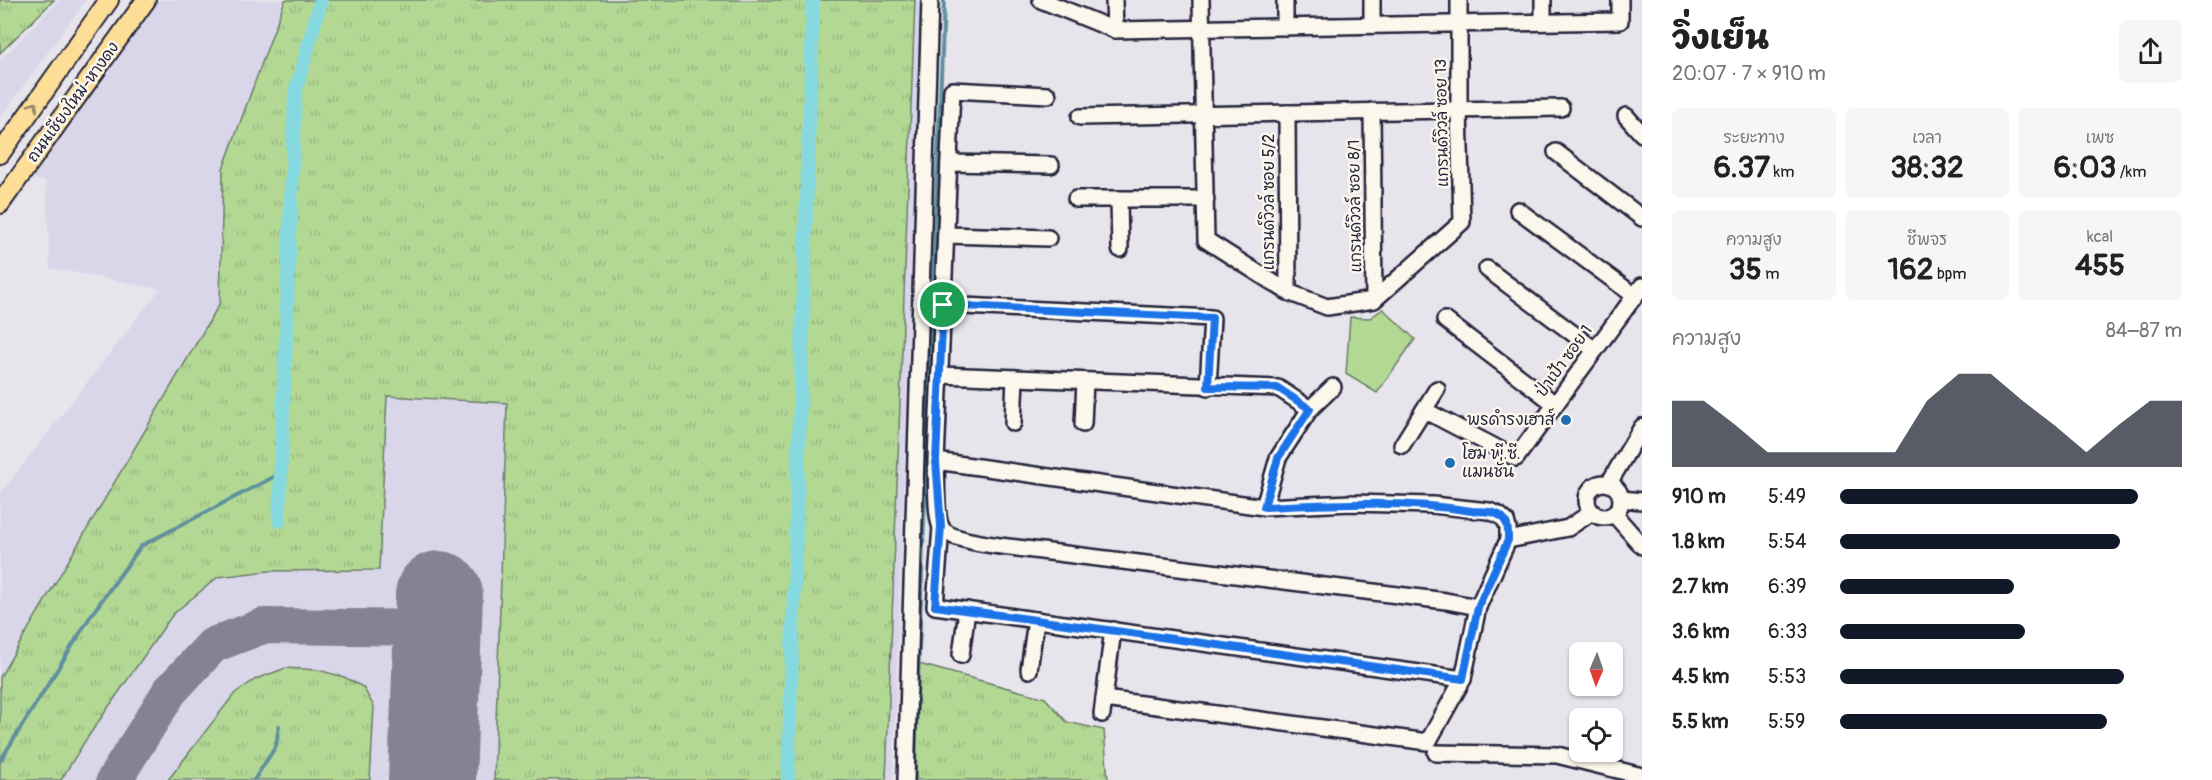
<!DOCTYPE html>
<html lang="th">
<meta charset="utf-8">
<style>
body{margin:0;font-family:Pangolin,"Playpen Sans Thai",sans-serif;background:#f6f6f6;color:#222;height:100vh;display:flex;flex-direction:column;font-size:22px;white-space:nowrap}
*{box-sizing:border-box;margin:0}
p{font-size:20px;color:#767676}
.icon{flex:none;width:33px;height:33px;fill:none;stroke:currentColor;stroke-width:2;stroke-linecap:round;stroke-linejoin:round}
.map{position:relative;flex:1;overflow:hidden}
.panel{display:flex;flex-direction:column;background:#fff;width:570px}
.panel>*{flex:none}
.needle{width:39px;rotate:182deg}
.controls{position:absolute;left:1569px;top:642px;display:grid;gap:12px}
.controls a{display:grid;place-items:center;width:54px;height:54px;border-radius:9px;background:#fff;box-shadow:0 2px 4px #0004;font-size:30px}
.pin{position:absolute;display:grid;place-items:center;width:51px;height:51px;color:#fff;margin:-26px;border:3px solid #fff;border-radius:50%;box-shadow:0 2px 6px #0007}
.round{display:grid;place-items:center;flex:none;width:63px;height:63px;border-radius:9px;background:#f6f6f6}
.headline{display:flex;align-items:center;justify-content:space-between;height:102px;padding:0 30px}
h1{font-size:33px;font-weight:800;line-height:45px}
.stats{display:grid;grid-template-columns:repeat(3,1fr);gap:9px;height:102px;padding:6px 30px}
.stats div{display:grid;align-content:center;border-radius:9px;background:#f6f6f6;text-align:center}
.stats b{font-size:30px;font-weight:800}
.stats small{font-size:16px;font-weight:400}
.stats p{font-size:16px}
.chart{height:168px;padding:12px 30px}
.chart p{display:flex;justify-content:space-between}
.chart svg{width:100%;height:108px;margin-top:6px;fill:#111827;opacity:.7}
ul{padding:0 30px;list-style:none;font-size:20px}
li{display:grid;grid-template-columns:96px 72px 1fr;align-items:center;height:45px}
li i{height:15px;border-radius:8px;background:#111827}
main{display:flex;flex:1;min-height:0}
.map>svg:first-child{display:block}
</style>
<main>
<div class="map">
<svg width="1642" height="780" viewBox="0 0 1642 780">
<defs>
<pattern id="grass-tufts" width="24" height="20" patternUnits="userSpaceOnUse" patternTransform="scale(1.5)"><rect width="24" height="20" fill="#b2d894"/><path d="M3 7l-1-3M5 7V3M7 7l1-3M15 17l-1-3M17 17v-4M19 17l1-3" fill="none" stroke="#99b980"/></pattern>
</defs>
<rect width="100%" height="100%" fill="#e7e4eb"/>
<filter id="ink" filterUnits="userSpaceOnUse"><feTurbulence type="fractalNoise" baseFrequency=".0167" numOctaves="2"/><feDisplacementMap in="SourceGraphic" scale="12" xChannelSelector="R" yChannelSelector="G"/><feConvolveMatrix kernelMatrix="1 2 1 2 8 2 1 2 1" color-interpolation-filters="sRGB"/></filter>
<g filter="url(#ink)">
<!-- built -->
<g fill="#d9d6ea">
<polygon points="59,0 86,0 0,118 0,61"/>
<polygon points="159,0 921,0 893,780 0,780 0,494 160,289 50,268 46,182 32,179"/>
</g>
<!-- grass -->
<g fill="url(#grass-tufts)" stroke="#6a7d68" stroke-width="1.5">
<polygon points="0,0 54,0 0,53"/>
<polygon points="285,0 915,0 886,780 494,780 507,403 387,396 379,570 269,571 218,577 173,614 85,741 61,780 0,780 0,677 220,303 223,169"/>
<polygon points="919,664 1045,698 1067,722 1104,730 1108,780 916,780"/>
<polygon points="286,668 318,670 344,677 363,687 374,707 370,780 168,780 235,693 256,679"/>
</g>
<!-- park -->
<polygon fill="#b2d894" stroke="#6a7d68" stroke-width="1.5" points="1383,309 1415,339 1377,393 1346,374 1350,317 1370,318"/>
<g fill="none" stroke-linecap="round" stroke-linejoin="round">
<!-- stream -->
<g stroke="#5f909e" stroke-width="4">
<polyline points="0,761 92,614 141,546 281,473"/>
<polyline points="254,780 276,746 279,726"/>
<polyline points="914,780 944,0"/>
</g>
<!-- canal -->
<g stroke="#87d9e0" stroke-width="14">
<polyline points="279,521 295,93 321,0"/>
<polyline points="788,780 813,0"/>
</g>
<!-- taxiway -->
<polyline stroke="#848393" stroke-width="36" points="114,780 170,691 213,645 263,626 438,628"/>
<!-- runway -->
<polyline stroke="#848393" stroke-width="88" points="432,780 439,595"/>
<defs>
<g id="minor">
<polyline points="1041,0 1115,30 1620,21 1620,0"/>
<polyline points="1114,0 1115,30"/>
<polyline points="1201,0 1206,240 1288,292 1327,307 1374,300 1462,222 1459,110 1459,0"/>
<polyline points="1285,0 1285,27"/>
<polyline points="1372,0 1372,25"/>
<polyline points="1543,0 1543,22"/>
<polyline points="1372,111 1374,300"/>
<polyline points="1287,113 1288,292"/>
<polyline points="1626,116 1642,134"/>
<polyline points="1080,117 1561,108"/>
<polyline points="1556,152 1642,218"/>
<polyline points="949,163 1051,165"/>
<polyline points="1076,199 1206,199"/>
<polyline points="1119,199 1120,249"/>
<polyline points="1518,210 1635,296"/>
<polyline points="946,235 1048,238"/>
<polyline points="1487,269 1595,350"/>
<polyline points="943,305 1212,318 1208,387"/>
<polyline points="1445,320 1555,404"/>
<polyline points="940,375 1278,388 1310,409"/>
<polyline points="1424,410 1516,458 1642,286"/>
<polyline points="1013,423 1015,378"/>
<polyline points="1083,424 1085,381"/>
<polyline points="1402,445 1437,389"/>
<path d="M 936,461 L 1264,507 L 1351,503 L 1433,505 L 1489,511 L 1499,515 L 1506,521 L 1508,528 L 1508,540 L 1478,607 L 1446,601 L 1017,548 C 1001,546 948,541 941,527 C 935,516 937,475 936,461 L 952,90 L 1048,95"/>
<circle cx="1604" cy="500" r="17"/>
<polyline points="1609,483 1642,427"/>
<polyline points="1622,499 1642,501"/>
<polyline points="1264,507 1278,458 1310,409 1333,387"/>
<polyline points="1614,514 1642,546"/>
<polyline points="941,527 935,606 1463,679 1478,607"/>
<polyline points="1508,540 1568,528 1592,512"/>
<polyline points="961,655 967,610"/>
<polyline points="1029,670 1036,620"/>
<polyline points="1104,699 1428,742 1463,679"/>
<polyline points="1102,714 1113,630"/>
<polyline points="1436,753 1557,755 1642,776"/>
<polyline points="906,780 930,0"/>
</g>
<g id="major">
<polyline points="0,154 109,0"/>
<polyline points="0,204 146,0"/>
</g>
</defs>
<!-- minor casing -->
<use href="#minor" stroke="#22223b" stroke-width="20"/>
<!-- major casing -->
<use href="#major" stroke="#22223b" stroke-width="22"/>
<!-- minor -->
<use href="#minor" stroke="#fbf7ec" stroke-width="15"/>
<!-- major -->
<use href="#major" stroke="#fcde96" stroke-width="18"/>
</g>
<!-- one-way arrows -->
<defs><path id="oneway-chevron" d="M-2-3.5L2.5 0L-2 3.5" fill="none" stroke-width="1.6" stroke-linecap="round" stroke-linejoin="round" transform="scale(1.5)"/></defs>
<use stroke="#8f8068" href="#oneway-chevron" transform="translate(34 106) rotate(-55)"/>
</g>
<g fill="none" stroke-linecap="round" stroke-linejoin="round" filter="url(#ink)">
<defs>
<path id="route" d="M 943,305 L 1212,318 L 1208,387 L 1278,388 L 1310,409 L 1278,458 L 1264,507 C 1333,504 1403,500 1472,511 C 1481,512 1491,510 1499,515 C 1509,521 1508,530 1508,540 L 1478,607 L 1463,679 L 935,606 L 941,526 L 936,461 Z"/>
</defs>
<!-- route casing -->
<use href="#route" stroke="#fff" stroke-width="12"/>
<!-- route -->
<use href="#route" stroke="#1a73e8" stroke-width="8"/>
</g>
<!-- markers -->
<g fill="#1f6fb2" stroke="#fbf7ec" stroke-width="2">
<circle cx="1566" cy="420" r="6"/>
<circle cx="1450" cy="463" r="6"/>
</g>
<g text-anchor="middle" dominant-baseline="central" stroke-width="5" stroke-linejoin="round" paint-order="stroke">
<!-- street labels -->
<g font-size="16" fill="#22223b" stroke="#fbf7ec">
<text transform="translate(73 102) rotate(-54)">ถนนเชียงใหม่-หางดง</text>
<text transform="translate(1442 123) rotate(-91)">แกรนด์วิวล์ ซอย 13</text>
<text transform="translate(1269 202) rotate(-90)">แกรนด์วิวล์ ซอย 5/2</text>
<text transform="translate(1355 206) rotate(-91)">แกรนด์วิวล์ ซอย 8/1</text>
<text transform="translate(1564 361) rotate(-54)">ป่าเป้า ซอย 1</text>
</g>
<!-- poi labels -->
<g font-size="16" fill="#22223b" stroke="#fbf7ec" text-anchor="end">
<text x="1554" y="420">พรดำรงเฮาส์</text>
<text x="1462" y="454" text-anchor="start">โฮม พี.ซี.<tspan x="1462" dy="18">แมนชั่น</tspan></text>
</g>
</g>
</svg>
<div class="controls">
<a><svg class="needle" viewBox="-14 -14 28 28"><path d="M0-13l5 13h-10z" fill="#e53935"/><path d="M0 13l5-13h-10z" fill="#767676"/></svg></a>
<a><svg class="icon" aria-label="locate" viewBox="0 0 24 24"><circle cx="12" cy="12" r="6"/><path d="M12 2v4M12 18v4M2 12h4M18 12h4"/></svg></a>
</div>
<div class="pin" style="left:943px;top:305px;background:#1e9e55"><svg class="icon" aria-label="arrive" viewBox="0 0 24 24"><path d="M6 21V4h12l-3 4 3 4H6"/></svg></div>
</div>
<section class="panel">
<div class="headline"><div><h1>วิ่งเย็น</h1><p>20:07 · 7 × 910 m</p></div><a class="round"><svg class="icon" aria-label="share" viewBox="0 0 24 24"><path d="M12 15V3M7 8l5-5 5 5M5 13v7h14v-7"/></svg></a></div>
<div class="stats">
<div><p>ระยะทาง</p><b>6.37<small> km</small></b></div>
<div><p>เวลา</p><b>38:32</b></div>
<div><p>เพซ</p><b>6:03<small> /km</small></b></div>
</div>
<div class="stats">
<div><p>ความสูง</p><b>35<small> m</small></b></div>
<div><p>ชีพจร</p><b>162<small> bpm</small></b></div>
<div><p>kcal</p><b>455</b></div>
</div>
<div class="chart"><p><span>ความสูง</span>84–87 m</p>
<svg viewBox="0 0 160 44" preserveAspectRatio="none"><path d="M0 44V17L10 17L20 27L30 38L40 38L50 38L60 38L70 38L80 17L90 6L100 6L110 17L120 27L130 38L140 27L150 17L160 17V44z"/></svg>
</div>
<ul>
<li><b>910 m</b>5:49<i style="width:87%"></i></li>
<li><b>1.8 km</b>5:54<i style="width:82%"></i></li>
<li><b>2.7 km</b>6:39<i style="width:51%"></i></li>
<li><b>3.6 km</b>6:33<i style="width:54%"></i></li>
<li><b>4.5 km</b>5:53<i style="width:83%"></i></li>
<li><b>5.5 km</b>5:59<i style="width:78%"></i></li>
</ul>
</section>
</main>
